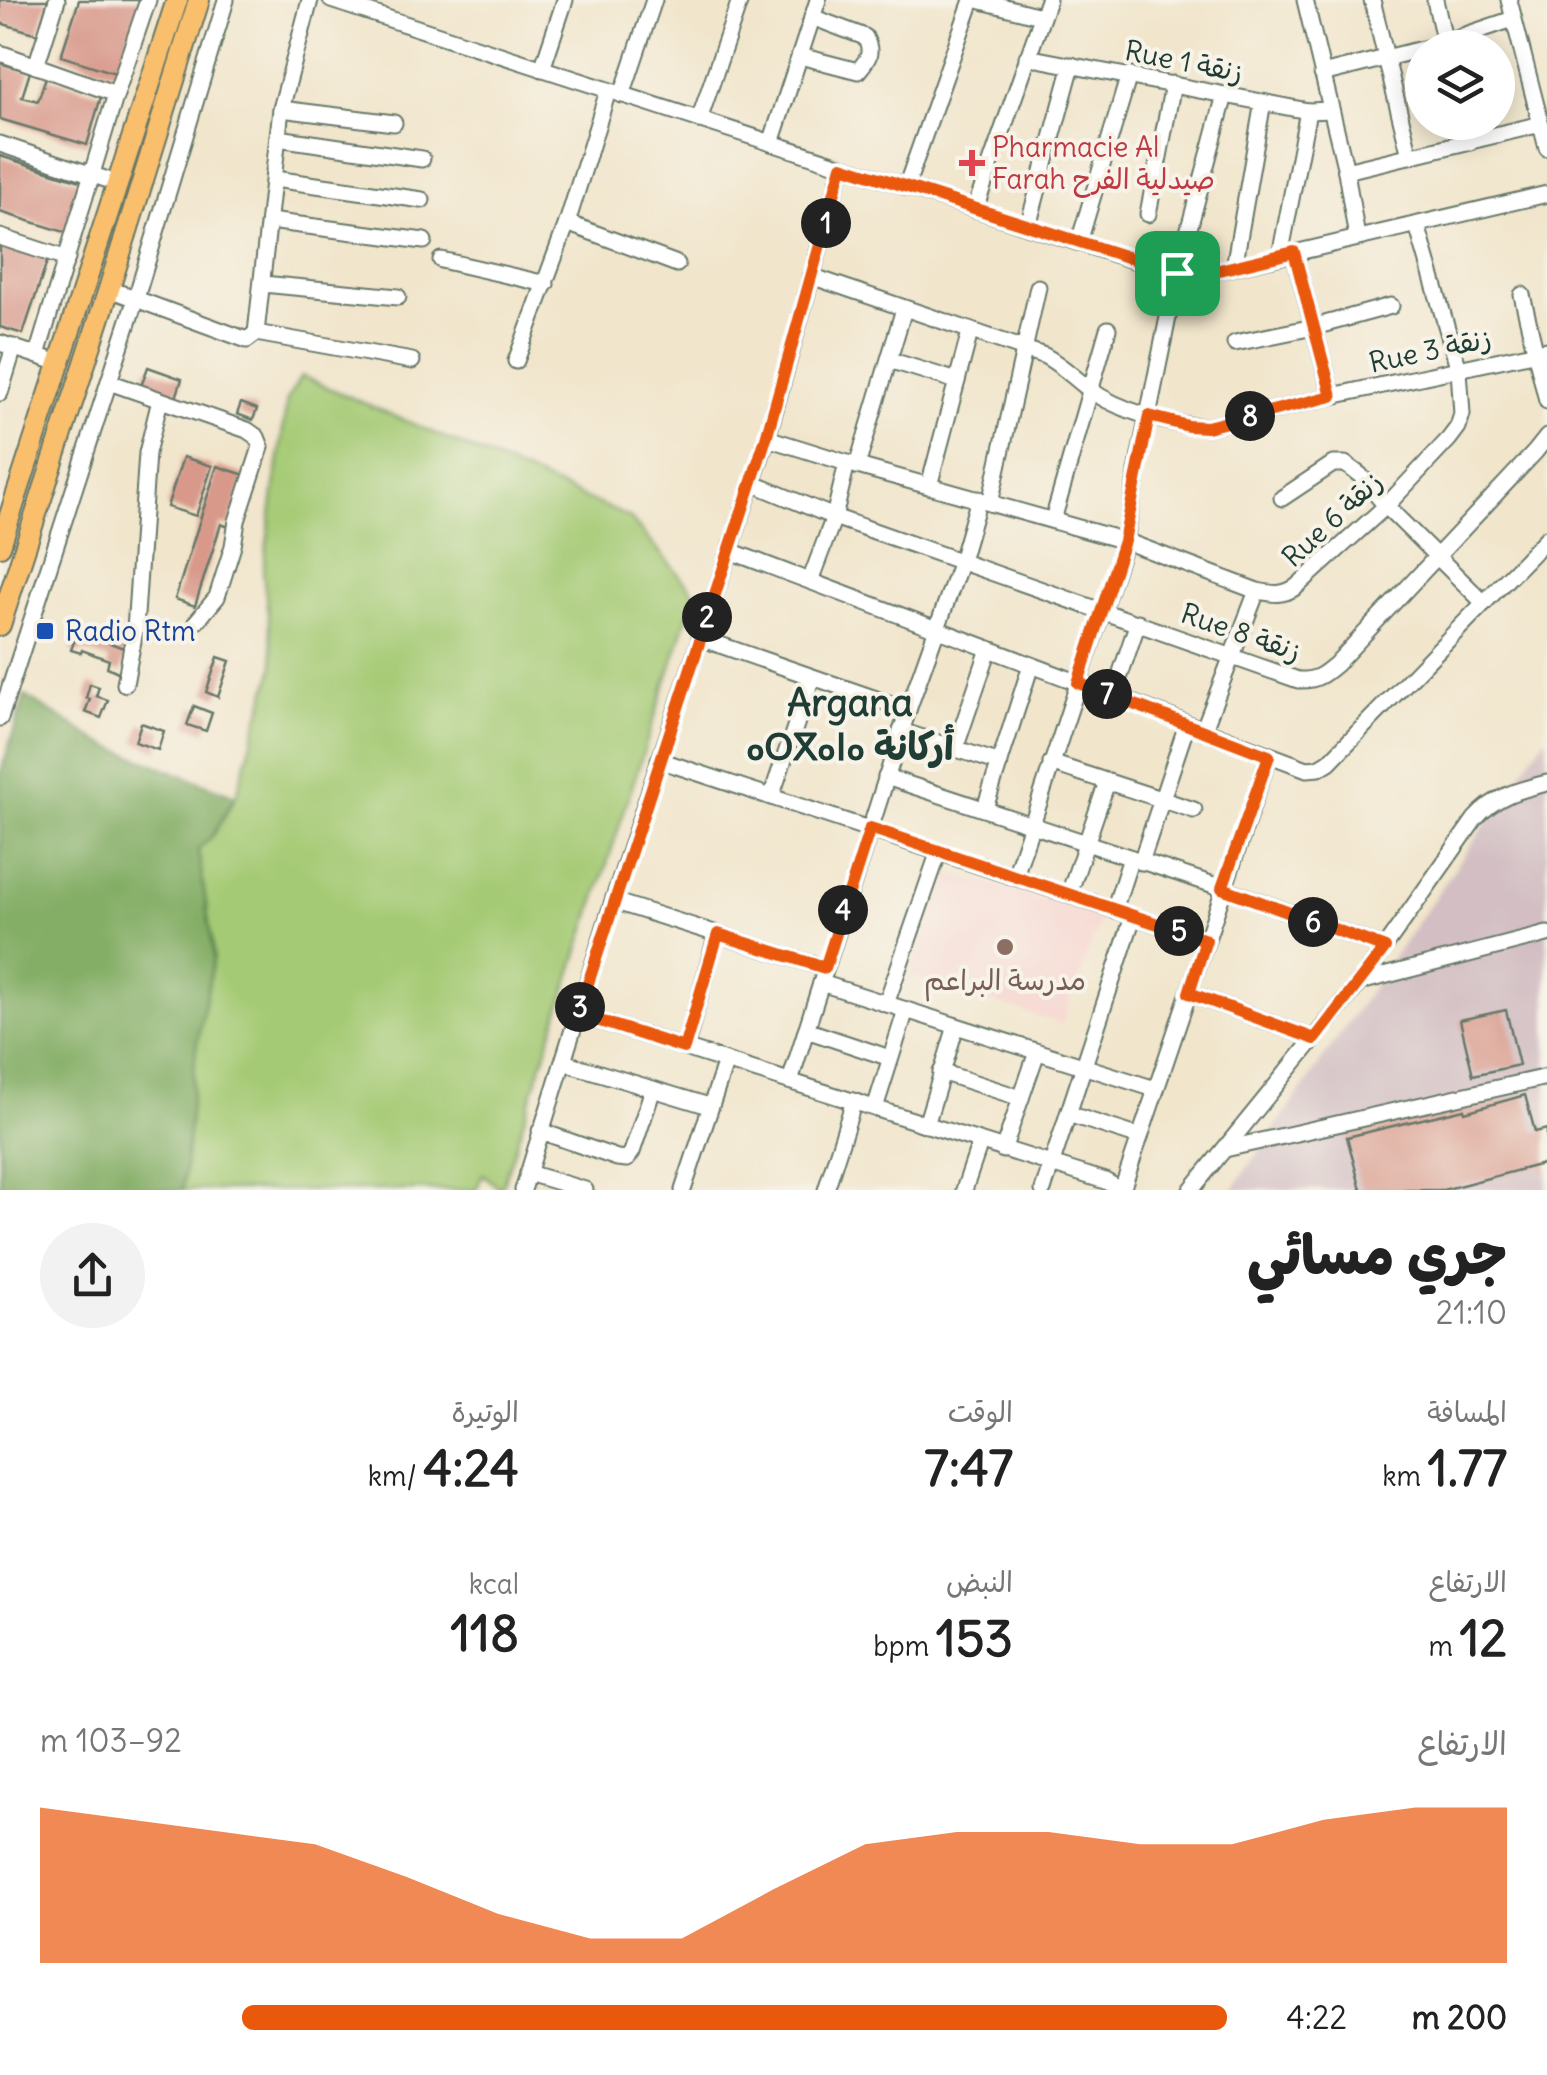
<!DOCTYPE html>
<html lang="ar">
<meta charset="utf-8">
<style>
body{margin:0;font-family:Delius,"Playpen Sans Arabic","Noto Sans Tifinagh",sans-serif;background:#f2f2f2;color:#222;direction:rtl;height:100vh;display:flex;flex-direction:column;font-size:38px;white-space:nowrap}
*{box-sizing:border-box;margin:0}
p{font-size:32px;color:#767676}
.icon{flex:none;width:55px;height:55px;fill:none;stroke:currentColor;stroke-width:2;stroke-linecap:round;stroke-linejoin:round}
.map{position:relative;height:1190px;overflow:hidden;direction:ltr}
.side{display:flex;flex-direction:column;background:#fff;flex:1}
.side>*{flex:none}
.buttons{position:absolute;left:1405px;top:30px;display:grid;gap:20px}
.buttons a{display:grid;place-items:center;width:110px;height:110px;border-radius:50%;background:#fff;box-shadow:0 5px 25px #0003;font-size:50px}
.pin{position:absolute;display:grid;place-items:center;width:85px;height:85px;color:#fff;margin:-42px;border-radius:20px;box-shadow:0 5px 15px #0006}
.km{position:absolute;width:50px;height:50px;margin:-25px;border-radius:50%;background:#222;color:#fff;font-size:28px;line-height:50px;text-align:center}
.round{display:grid;place-items:center;flex:none;width:105px;height:105px;border-radius:52px;background:#f2f2f2}
.summary{display:flex;align-items:center;justify-content:space-between;height:170px;padding:0 40px}
h1{font-size:55px;font-weight:800;line-height:75px}
.stats{display:grid;grid-template-columns:repeat(3,1fr);gap:15px;height:170px;padding:10px 40px}
.stats div{display:grid;align-content:center}
.stats b{font-size:50px;font-weight:800}
.stats small{font-size:28px;font-weight:400}
.stats p{font-size:28px}
.chart{height:280px;padding:20px 40px}
.chart p{display:flex;justify-content:space-between}
.chart svg{width:100%;height:180px;margin-top:10px;fill:#ea580c;opacity:.7}
ul{padding:0 40px;list-style:none;font-size:32px}
li{display:grid;grid-template-columns:160px 120px 1fr;align-items:center;height:75px}
li i{height:25px;border-radius:12px;background:#ea580c}
.map>svg:first-child{display:block}
</style>
<div class="map">
<svg width="1547" height="1190" viewBox="0 0 1547 1190">
<rect width="100%" height="100%" fill="#f7f3e8"/>
<filter id="ink" filterUnits="userSpaceOnUse"><feTurbulence type="fractalNoise" baseFrequency=".01" numOctaves="2"/><feDisplacementMap in="SourceGraphic" scale="20" xChannelSelector="R" yChannelSelector="G"/><feConvolveMatrix kernelMatrix="1 2 1 2 8 2 1 2 1" color-interpolation-filters="sRGB"/></filter>
<filter id="wash" filterUnits="userSpaceOnUse"><feTurbulence type="fractalNoise" baseFrequency=".0048" numOctaves="4" result="noise"/><feDisplacementMap in="SourceGraphic" scale="40" xChannelSelector="R" yChannelSelector="G"/><feGaussianBlur stdDeviation="2.25" result="paint"/><feColorMatrix in="noise" values="0 0 0 0 0 0 0 0 0 0 0 0 0 0 0 0 0 1.4 0 .05"/><feComposite in="paint" operator="in"/></filter>
<g filter="url(#wash)">
<rect width="100%" height="100%" fill="#f1e5cb"/>
<!-- built -->
<polygon fill="#f7d0cc" points="946,871 1101,918 1062,1024 909,976"/>
<!-- industrial -->
<polygon fill="#d2bec3" points="1547,735 1547,1190 1232,1190"/>
<!-- green -->
<polygon fill="#a5ca74" stroke="#628454" stroke-width="2.5" points="301,376 629,517 695,593 501,1190 483,1174 476,1190 138,1190 0,905 198,850 214,834 236,796 274,666 263,572 287,400"/>
<!-- forest -->
<polygon fill="#84ae66" stroke="#52764d" stroke-width="2.5" points="25,696 103,744 235,796 214,834 198,850 214,956 196,1048 183,1190 0,1190 0,775"/>
<g id="blocks">
<!-- building -->
<g fill="#d8998b">
<polygon points="0,0 48,0 38,34 0,23"/>
<polygon points="79,0 141,0 118,74 61,56"/>
<polygon points="0,63 30,72 22,97 38,101 46,77 102,93 87,145 0,119"/>
<polygon points="0,156 87,183 71,234 0,212"/>
<polygon points="0,240 49,256 23,334 0,327"/>
<polygon points="148,367 182,379 176,398 141,386"/>
<polygon points="241,403 257,409 253,420 237,414"/>
<polygon points="183,457 212,466 196,516 167,507"/>
<polygon points="217,466 245,475 229,527 221,524 195,606 175,599"/>
<polygon points="83,633 129,650 120,673 107,667 109,660 82,650 81,653 71,650 75,639 80,640"/>
<polygon points="218,657 230,661 218,697 206,692"/>
<polygon points="90,684 99,687 96,696 108,700 101,718 85,712 90,699 86,698"/>
<polygon points="194,706 212,713 206,731 187,725"/>
<polygon points="141,723 164,731 158,750 135,742"/>
<polygon points="1506,1010 1519,1065 1473,1075 1460,1020"/>
<polygon points="1525,1095 1535,1132 1547,1129 1547,1176 1542,1164 1443,1190 1361,1190 1347,1137 1464,1109 1465,1112"/>
</g>
</g>
</g>
<g filter="url(#ink)">
<use href="#blocks" fill-opacity="0" stroke="#687869" stroke-width="2.5"/>
<g fill="none" stroke-linecap="round" stroke-linejoin="round">
<defs>
<g id="minor">
<path d="M 331,0 L 1163,270 C 1188,276 1209,273 1234,267 L 1547,194"/>
<polyline points="978,0 1040,16"/>
<polyline points="1305,0 1346,171 1357,238"/>
<polyline points="1372,0 1410,156"/>
<polyline points="1435,0 1446,48"/>
<polyline points="1509,0 1547,148"/>
<polyline points="1427,48 1513,19"/>
<polyline points="0,53 116,94"/>
<path d="M 800,56 L 858,71 C 869,58 873,53 865,37 L 812,17"/>
<polyline points="1027,57 1308,111 1331,110"/>
<polyline points="36,66 57,0"/>
<polyline points="542,69 565,0"/>
<polyline points="1322,74 1422,49"/>
<polyline points="622,95 654,0"/>
<polyline points="281,109 310,0"/>
<polyline points="699,120 740,0"/>
<polyline points="1465,122 1470,142"/>
<polyline points="278,138 422,159"/>
<polyline points="771,143 818,0"/>
<polyline points="0,144 117,183"/>
<polyline points="1346,171 1541,124"/>
<polyline points="274,179 422,200"/>
<polyline points="906,187 972,0"/>
<polyline points="975,209 1048,0"/>
<polyline points="1148,214 1173,84"/>
<polyline points="269,221 424,241"/>
<polyline points="567,223 677,264"/>
<polyline points="1028,226 1072,65"/>
<polyline points="0,237 67,259"/>
<polyline points="1079,242 1129,75"/>
<polyline points="1294,253 1332,396"/>
<polyline points="1280,256 1308,111"/>
<polyline points="441,260 546,284"/>
<polyline points="1234,267 1263,102"/>
<path d="M 811,276 L 1045,356 C 1063,366 1073,377 1089,389 C 1119,411 1170,425 1207,427 L 1332,396 L 1547,350"/>
<polyline points="263,284 398,297"/>
<polyline points="109,289 247,340 256,333 281,109 394,123"/>
<polyline points="1522,295 1547,401"/>
<polyline points="256,333 412,361"/>
<polyline points="0,343 59,363"/>
<polyline points="1235,343 1314,327 1391,306"/>
<polyline points="37,355 116,94 148,0"/>
<polyline points="889,360 957,381"/>
<polyline points="516,361 567,223 608,91"/>
<polyline points="109,382 247,430 257,437 261,447 237,521 233,546 217,597 197,621"/>
<polyline points="0,393 14,347"/>
<path d="M 767,438 L 847,463 L 1125,541 L 1257,591 C 1273,594 1282,596 1296,587 L 1386,506 L 1449,439 L 1458,427 L 1462,414 L 1459,370 L 1417,225"/>
<polyline points="857,466 904,309"/>
<path d="M 752,483 L 834,517 L 1298,680 C 1316,681 1323,675 1336,664 L 1535,452 L 1547,437"/>
<polyline points="929,486 970,332"/>
<polyline points="1282,498 1333,464 1345,464 1360,475 1386,506 1484,603"/>
<polyline points="990,503 1038,287"/>
<polyline points="1053,520 1108,329"/>
<polyline points="730,551 1307,769 1319,768 1329,762 1547,538"/>
<polyline points="810,581 834,517 847,463"/>
<polyline points="700,638 908,710"/>
<polyline points="125,684 135,630 147,453 160,400"/>
<polyline points="1113,696 1138,622"/>
<polyline points="0,718 136,298 226,0"/>
<polyline points="901,731 1000,763"/>
<polyline points="1203,731 1257,591"/>
<polyline points="955,749 989,649"/>
<polyline points="659,760 1206,940"/>
<polyline points="1051,763 1194,810"/>
<polyline points="886,777 1223,888 1385,948"/>
<polyline points="771,797 812,678"/>
<polyline points="985,808 1031,665"/>
<polyline points="1141,862 1187,724"/>
<polyline points="1015,876 1125,541 1140,455 1177,273 1225,95"/>
<polyline points="1069,894 1107,782"/>
<polyline points="613,901 825,968"/>
<polyline points="1114,910 1131,858"/>
<polyline points="1360,982 1547,934"/>
<polyline points="821,983 1155,1089"/>
<polyline points="1189,993 1315,1039"/>
<polyline points="886,1004 939,851"/>
<polyline points="577,1014 1105,1181 1121,1190"/>
<polyline points="806,1030 890,1058"/>
<polyline points="685,1048 717,934"/>
<polyline points="563,1062 709,1106"/>
<polyline points="941,1072 1021,1098"/>
<polyline points="790,1081 908,710 961,561 979,499"/>
<polyline points="875,1108 906,1010"/>
<polyline points="1068,1114 1140,1137"/>
<polyline points="926,1125 956,1026"/>
<polyline points="540,1131 617,1158 627,1159 632,1152 653,1089"/>
<polyline points="1225,1149 1547,1077"/>
<polyline points="1003,1150 1037,1052"/>
<polyline points="528,1173 585,1190"/>
<polyline points="523,1190 613,901 767,438 842,166"/>
<polyline points="683,1190 726,1061"/>
<polyline points="826,1190 854,1101"/>
<polyline points="964,1190 980,1143"/>
<polyline points="1043,1190 1133,917"/>
<polyline points="1122,1190 1269,756"/>
<path d="M 1191,1190 L 1360,982 L 1475,819 C 1495,796 1518,790 1547,783"/>
</g>
<g id="major">
<polyline points="0,546 177,0"/>
<polyline points="0,625 109,289 199,0"/>
</g>
</defs>
<!-- minor casing -->
<use href="#minor" stroke="#687869" stroke-width="19"/>
<!-- major casing -->
<use href="#major" stroke="#687869" stroke-width="24"/>
<!-- minor -->
<use href="#minor" stroke="#fff" stroke-width="15"/>
<!-- major -->
<use href="#major" stroke="#f9bf6d" stroke-width="20"/>
</g>
</g>
<g fill="none" stroke-linecap="round" stroke-linejoin="round" filter="url(#ink)">
<defs>
<polygon id="route" points="842,166 1177,273 1203,274 1294,252 1332,396 1207,427 1188,426 1149,416 1124,541 1078,683 1269,756 1222,888 1385,948 1315,1039 1189,993 1206,940 870,828 825,968 718,934 684,1048 578,1014 766,438"/>
</defs>
<!-- route casing -->
<use href="#route" stroke="#fff" stroke-width="20"/>
<!-- route -->
<use href="#route" stroke="#ea580c" stroke-width="12"/>
</g>
<!-- markers -->
<path fill="#e0444e" stroke="#f7f3e8" stroke-width="4" d="M967 148h10v10h10v10h-10v10h-10v-10h-10v-10h10z"/>
<rect fill="#1a4fb4" stroke="#f7f3e8" stroke-width="4" x="35" y="621" width="20" height="20" rx="5"/>
<circle fill="#8d6e63" stroke="#f7f3e8" stroke-width="4" cx="1005" cy="947" r="10"/>
<g text-anchor="middle" dominant-baseline="central" stroke-width="8" stroke-linejoin="round" paint-order="stroke">
<!-- street labels -->
<g font-size="28" fill="#1f3d34" stroke="#f7f3e8">
<text transform="translate(1184 61) rotate(11)">Rue 1 زنقة</text>
<text transform="translate(1430 350) rotate(-12)">Rue 3 زنقة</text>
<text transform="translate(1332 519) rotate(-43)">Rue 6 زنقة</text>
<text transform="translate(1241 632) rotate(19)">Rue 8 زنقة</text>
</g>
<!-- health labels -->
<g font-size="28" fill="#be3a42" stroke="#f7f3e8" text-anchor="start">
<text x="992" y="147">Pharmacie Al<tspan x="992" dy="32">Farah صيدلية الفرح</tspan></text>
</g>
<!-- transit labels -->
<g font-size="28" fill="#164399" stroke="#f7f3e8" text-anchor="start">
<text x="65" y="631">Radio Rtm</text>
</g>
<!-- education labels -->
<g font-size="28" fill="#785e54" stroke="#f7f3e8">
<text x="1005" y="980">مدرسة البراعم</text>
</g>
<!-- district labels -->
<g font-size="38" font-weight="bold" fill="#1f3d34" stroke="#f7f3e8">
<text x="850" y="702">Argana<tspan x="850" dy="44">ⴰⵔⴳⴰⵏⴰ أركانة</tspan></text>
</g>
</g>
</svg>
<div class="buttons">
<a><svg class="icon" aria-label="layers" viewBox="0 0 24 24"><path d="M12 4l9 5-9 5-9-5zM3 14l9 5 9-5"/></svg></a>
</div>
<div class="pin" style="left:1177px;top:273px;background:#1e9e55"><svg class="icon" aria-label="arrive" viewBox="0 0 24 24"><path d="M6 21V4h12l-3 4 3 4H6"/></svg></div>
<b class="km" style="left:826px;top:223px">1</b>
<b class="km" style="left:707px;top:617px">2</b>
<b class="km" style="left:580px;top:1007px">3</b>
<b class="km" style="left:843px;top:910px">4</b>
<b class="km" style="left:1179px;top:931px">5</b>
<b class="km" style="left:1313px;top:922px">6</b>
<b class="km" style="left:1107px;top:694px">7</b>
<b class="km" style="left:1250px;top:416px">8</b>
</div>
<section class="side">
<div class="summary"><div><h1>جري مسائي</h1><p>21:10</p></div><a class="round"><svg class="icon" aria-label="share" viewBox="0 0 24 24"><path d="M12 15V3M7 8l5-5 5 5M5 13v7h14v-7"/></svg></a></div>
<div class="stats">
<div><p>المسافة</p><b>1.77<small> km</small></b></div>
<div><p>الوقت</p><b>7:47</b></div>
<div><p>الوتيرة</p><b>4:24<small> /km</small></b></div>
</div>
<div class="stats">
<div><p>الارتفاع</p><b>12<small> m</small></b></div>
<div><p>النبض</p><b>153<small> bpm</small></b></div>
<div><p>kcal</p><b>118</b></div>
</div>
<div class="chart"><p><span>الارتفاع</span>92–103 m</p>
<svg viewBox="0 0 160 44" preserveAspectRatio="none"><path d="M0 44V6L10 9L20 12L30 15L40 23L50 32L60 38L70 38L80 26L90 15L100 12L110 12L120 15L130 15L140 9L150 6L160 6V44z"/></svg>
</div>
<ul>
<li><b>200 m</b>4:22<i style="width:83%"></i></li>
</ul>
</section>
